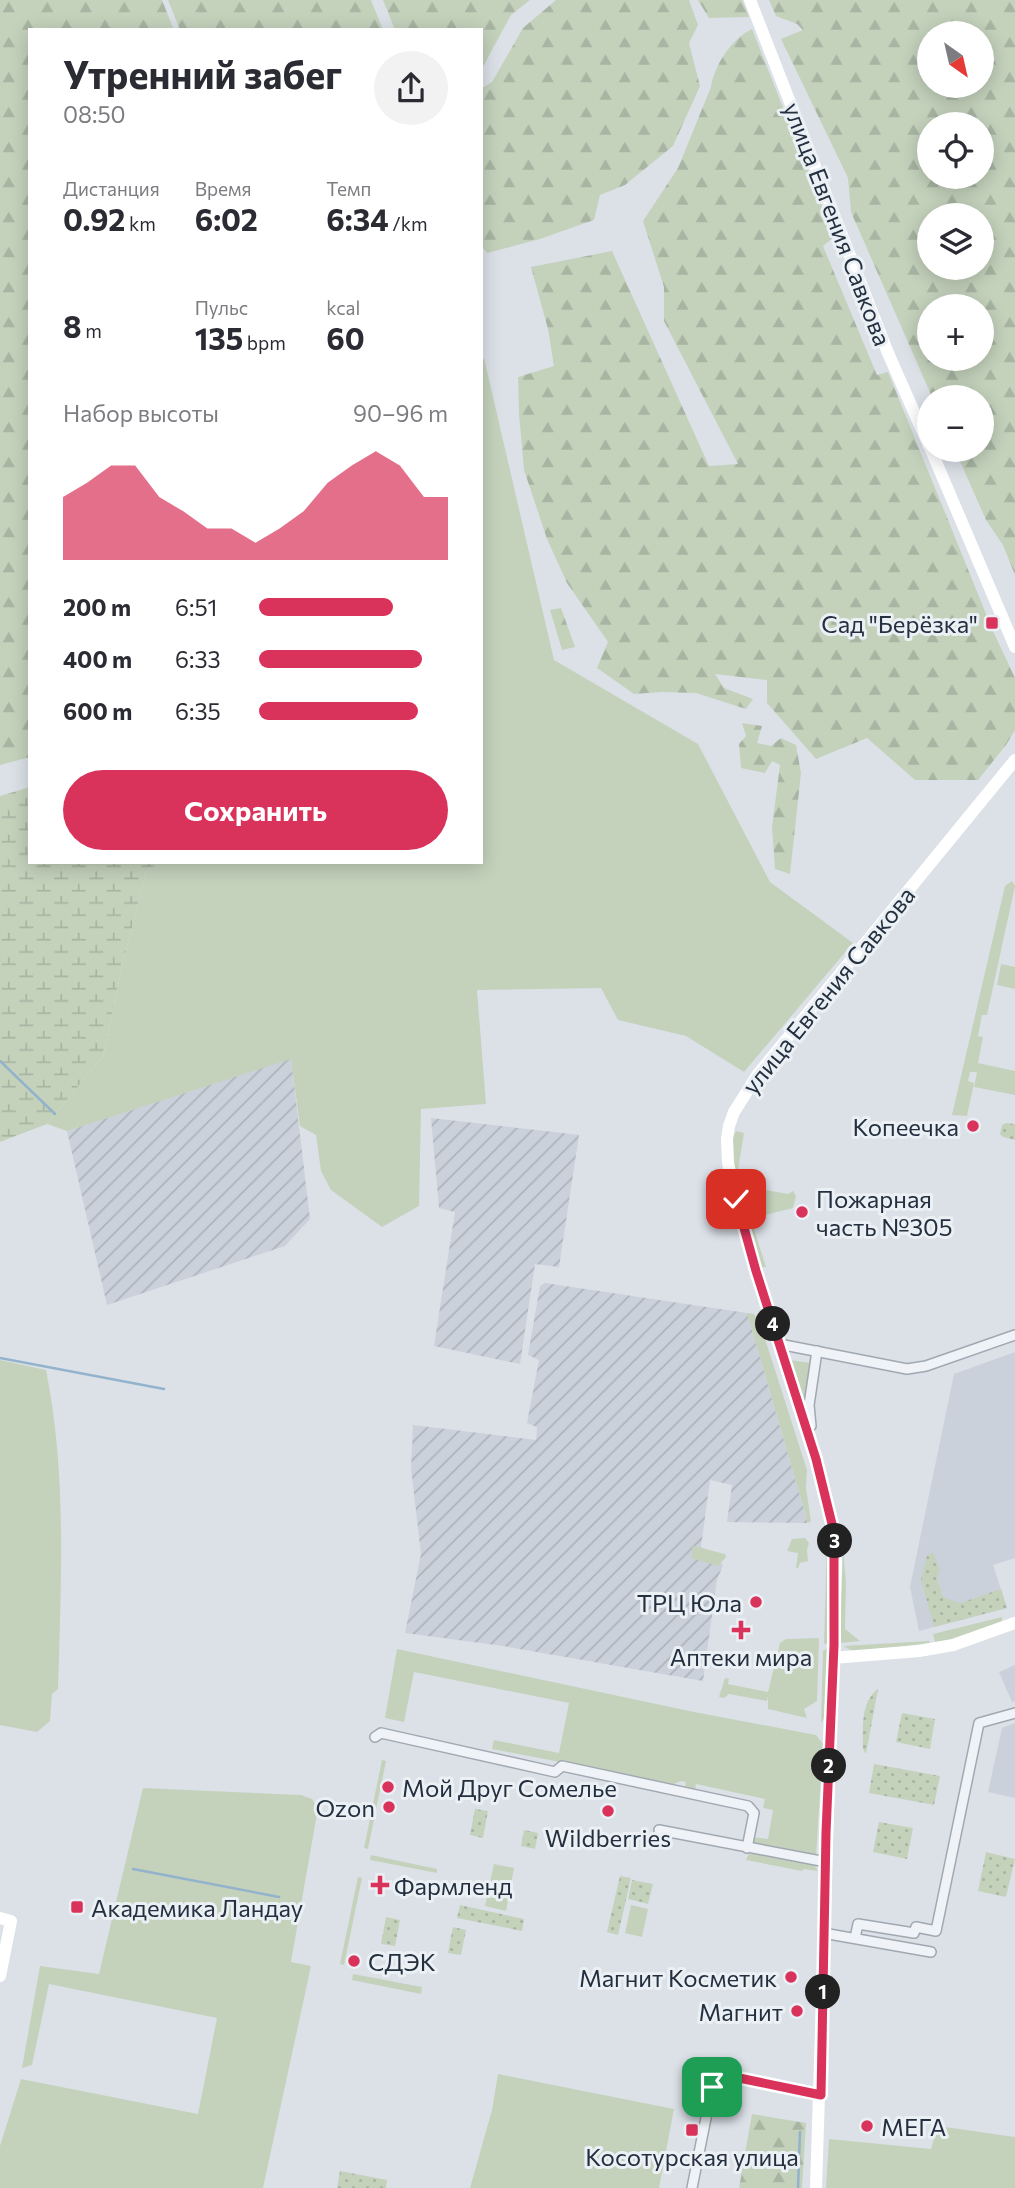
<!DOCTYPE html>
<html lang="ru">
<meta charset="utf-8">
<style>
body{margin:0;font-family:Commissioner,sans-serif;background:#f2f2f3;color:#2b2b33;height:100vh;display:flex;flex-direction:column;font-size:26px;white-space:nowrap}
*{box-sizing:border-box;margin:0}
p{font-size:23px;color:#7c7c81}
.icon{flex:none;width:38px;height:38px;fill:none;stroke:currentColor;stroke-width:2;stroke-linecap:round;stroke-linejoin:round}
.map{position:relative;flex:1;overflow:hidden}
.details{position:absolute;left:28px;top:28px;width:455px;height:836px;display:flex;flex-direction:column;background:#fff;border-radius:0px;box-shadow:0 4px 18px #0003}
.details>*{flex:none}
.needle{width:46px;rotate:146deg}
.fabs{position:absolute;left:917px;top:21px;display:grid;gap:14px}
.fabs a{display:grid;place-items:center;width:77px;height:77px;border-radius:50%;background:#fff;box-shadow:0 4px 18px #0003;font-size:35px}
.pin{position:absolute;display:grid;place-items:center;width:60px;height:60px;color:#fff;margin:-30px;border-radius:14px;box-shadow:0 4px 10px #0006}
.km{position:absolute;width:35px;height:35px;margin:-18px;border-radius:50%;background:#222;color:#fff;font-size:19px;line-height:35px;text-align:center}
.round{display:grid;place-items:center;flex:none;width:74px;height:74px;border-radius:37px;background:#f2f2f3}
.overview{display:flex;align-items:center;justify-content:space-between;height:119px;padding:0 35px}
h1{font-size:38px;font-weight:700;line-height:52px}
.stats{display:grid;grid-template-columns:repeat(3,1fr);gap:10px;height:119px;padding:7px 35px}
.stats div{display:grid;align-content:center}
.stats b{font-size:30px;font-weight:700}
.stats small{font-size:19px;font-weight:400}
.stats p{font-size:19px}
.chart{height:196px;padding:14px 35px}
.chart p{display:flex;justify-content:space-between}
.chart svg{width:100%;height:126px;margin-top:7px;fill:#da335b;opacity:.7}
.button{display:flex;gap:14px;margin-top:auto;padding:14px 35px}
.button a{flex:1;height:80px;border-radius:42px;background:#da335b;color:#fff;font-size:28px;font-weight:700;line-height:80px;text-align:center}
ul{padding:0 35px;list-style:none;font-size:23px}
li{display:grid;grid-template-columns:112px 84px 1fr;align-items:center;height:52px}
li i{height:18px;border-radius:9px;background:#da335b}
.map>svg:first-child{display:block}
</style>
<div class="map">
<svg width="1015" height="2188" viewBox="0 0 1015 2188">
<defs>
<pattern id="industrial-furrows" width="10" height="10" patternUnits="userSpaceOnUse" patternTransform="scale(1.75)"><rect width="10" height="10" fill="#cad1da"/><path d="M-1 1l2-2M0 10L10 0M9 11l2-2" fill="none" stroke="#adb4bc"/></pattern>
<pattern id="forest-firs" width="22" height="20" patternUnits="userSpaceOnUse" patternTransform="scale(1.75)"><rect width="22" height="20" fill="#c4d2bc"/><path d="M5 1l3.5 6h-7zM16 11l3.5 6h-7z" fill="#a8b5a3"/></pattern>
<pattern id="wetland-marsh" width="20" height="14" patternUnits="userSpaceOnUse" patternTransform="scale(1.75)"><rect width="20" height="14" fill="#c4d2bc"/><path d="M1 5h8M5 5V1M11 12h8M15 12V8" fill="none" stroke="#a8b5a3"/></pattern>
<pattern id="park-dots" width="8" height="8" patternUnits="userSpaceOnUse" patternTransform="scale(1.75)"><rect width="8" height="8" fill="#c4d2bc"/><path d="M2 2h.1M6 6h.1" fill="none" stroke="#a8b5a3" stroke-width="1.8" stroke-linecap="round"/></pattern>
</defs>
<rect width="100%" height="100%" fill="#dce1e8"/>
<!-- built -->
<g fill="#cad1da">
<polygon points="1015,1352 1015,1558 993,1565 1007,1608 919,1631 910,1587 954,1374"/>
<polygon points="1015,1665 1015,1701 1012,1702 999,1672"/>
<polygon points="1015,1723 1015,1798 988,1792 1002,1728"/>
</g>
<!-- industrial -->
<g fill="url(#industrial-furrows)">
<polygon points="291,1058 310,1219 285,1246 107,1305 67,1131"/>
<polygon points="431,1118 579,1135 559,1267 535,1264 520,1364 434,1346 455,1212 439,1208"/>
<polygon points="545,1283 747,1313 808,1523 727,1522 732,1485 710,1480 701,1547 716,1554 723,1566 717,1579 703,1681 503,1646 405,1633 421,1554 411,1468 413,1425 536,1440 537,1427 527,1423 539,1360 528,1355 540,1286"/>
</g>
<!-- green -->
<g fill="#c4d2bc">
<polygon points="484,358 554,660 698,744 770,882 853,943 744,1072 686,1036 618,1020 601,988 477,990 486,1104 421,1109 419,1206 382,1227 331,1190 321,1171 316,1135 300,1126 291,1059 67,1131 47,1124 103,1056 122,966 147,870 159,863 481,863 481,361"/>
<polygon points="1012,881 1015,886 987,1015 982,1015 978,1036 983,1037 978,1063 1015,1071 1015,1095 974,1087 977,1072 970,1072 968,1081 974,1083 967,1116 952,1115 1005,886"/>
<polygon points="1001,964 1015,967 1015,989 997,985"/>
<polygon points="736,1131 744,1133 737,1176 766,1267 760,1267 734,1175 733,1137"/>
<polygon points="760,1183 763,1184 766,1190 788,1194 793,1191 796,1196 793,1208 765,1215 755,1188"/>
<polygon points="747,1313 754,1314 760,1323 807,1470 806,1488 811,1521 808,1523"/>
<path d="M 0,1360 L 46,1370 C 67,1474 61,1583 58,1689 L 52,1694 L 50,1721 L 37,1732 L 0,1725 Z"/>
<polygon points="790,1360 811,1363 805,1409"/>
<polygon points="805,1538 809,1543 807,1550 808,1561 800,1563 798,1568 796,1568 798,1553 787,1551 792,1539"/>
<polygon points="827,1539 830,1548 829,1643 824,1644"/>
<polygon points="693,1546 725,1554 726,1557 718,1566 691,1558"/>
<polygon points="843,1547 846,1584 845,1629 860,1641 840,1643"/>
<polygon points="1002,1617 1002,1621 963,1638 935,1642 933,1634"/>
<polygon points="819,1638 817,1701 804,1709 807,1718 768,1709 768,1696 767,1701 729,1694 724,1698 719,1697 725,1678 729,1679 728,1684 768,1692 780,1643 786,1639"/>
<polygon points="929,1641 930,1643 855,1652 843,1646"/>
<polygon points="829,1647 826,1715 821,1723 823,1651"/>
<polygon points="397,1649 694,1712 816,1735 823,1744 816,1857 755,1845 751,1841 752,1837 768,1839 773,1810 763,1808 765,1799 696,1784 695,1790 685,1788 686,1782 681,1781 674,1784 492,1749 494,1740 559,1753 569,1703 414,1672 404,1722 385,1718"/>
<polygon points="382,1760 386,1761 368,1849 364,1848"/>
<polygon points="143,1788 301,1795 312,1799 318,1808 291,1962 311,1966 263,2188 0,2188 0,2146 21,2079 198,2114 217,2018 49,1984 32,2065 22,2068 40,1966 99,1974"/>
<polygon points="753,1853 814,1865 818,1871 804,1869 802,1871 746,1860 748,1855"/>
<polygon points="371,1855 437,1869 437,1873 370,1860"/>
<polygon points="494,1864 514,1868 506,1911 485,1906"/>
<polygon points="358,1877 362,1878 344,1965 340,1964"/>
<polygon points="631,1905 648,1909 642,1937 625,1933"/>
<polygon points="353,1974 422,1987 421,1994 352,1980"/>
<polygon points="498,2074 674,2109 659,2188 470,2188 492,2110"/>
<polygon points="938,2126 1015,2137 1015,2188 826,2188 829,2139 931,2149"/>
</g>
<!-- forest -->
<g fill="url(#forest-firs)" fill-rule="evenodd">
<polygon points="0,0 162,0 174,30 30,30 30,757 0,765"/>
<polygon points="168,0 371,0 383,30 180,30"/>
<polygon points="383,0 530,0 511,15 481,70 481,30 395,30"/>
<polygon points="556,0 689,0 698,25 689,43 700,86 673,146 625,185 600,195 594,220 540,239 487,253 481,245 481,89 492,82 523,28"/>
<polygon points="698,0 742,0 749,17 709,18"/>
<path d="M 769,0 L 1015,0 L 1015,575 L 1003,545 L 986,520 L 955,450 L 982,450 L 982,397 L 932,397 L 851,212 L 848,178 L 781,39 L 803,30 L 797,24 L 776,16 ZM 929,33 L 982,33 L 982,86 L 929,86 ZM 929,124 L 982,124 L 982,177 L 929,177 ZM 929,215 L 982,215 L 982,268 L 929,268 ZM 929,306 L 982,306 L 982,359 L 929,359 Z"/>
<path d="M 752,29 L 834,237 L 823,246 L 877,375 L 888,372 L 993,631 L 1015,678 L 1015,730 L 1006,745 L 978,780 L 915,780 L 867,738 L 816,759 L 767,703 L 767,680 L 715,674 L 724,688 L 753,699 L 746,709 L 696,693 L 662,692 L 634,694 L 597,668 L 608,642 L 567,583 L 547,539 L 524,470 L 519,414 L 518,377 L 554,366 L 548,329 L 531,267 L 612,251 L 709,466 L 738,464 L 664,321 L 664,287 L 643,221 L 678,168 L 711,87 C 714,66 732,38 752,29 Z"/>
<polygon points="561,608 575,647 562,650 550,610"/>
<polygon points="742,723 762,726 757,743 771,746 781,738 796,745 801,773 790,874 775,869 772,827 780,765 772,761 765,773 741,768 739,744 746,736"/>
<polygon points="752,2114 806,2123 802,2188 739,2188"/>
</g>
<!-- wetland -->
<polygon fill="url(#wetland-marsh)" points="30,787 30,863 159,863 147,870 122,966 103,1056 47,1124 0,1142 0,796"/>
<!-- park -->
<g fill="url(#park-dots)">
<polygon points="1006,1123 1015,1124 1015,1140 1003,1137 1000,1134 1002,1125"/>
<polygon points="933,1552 940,1570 937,1578 943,1597 960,1603 1001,1589 1007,1608 934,1627 921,1579 927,1556"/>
<path d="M 878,1689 L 866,1754 L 863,1749 C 863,1729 860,1702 878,1689 Z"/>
<polygon points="902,1713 935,1719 930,1749 896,1742"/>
<polygon points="874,1764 940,1776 934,1805 869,1793"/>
<polygon points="475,1809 488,1811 483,1838 470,1835"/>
<polygon points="879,1822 913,1828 907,1859 873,1852"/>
<polygon points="524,1830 538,1833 535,1849 521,1846"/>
<polygon points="986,1852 1015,1859 1006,1897 978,1891"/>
<polygon points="620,1876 631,1878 618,1935 607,1932"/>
<polygon points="632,1880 653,1884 648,1904 628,1899"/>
<polygon points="460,1905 524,1919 522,1931 457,1918"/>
<polygon points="386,1917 400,1920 395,1946 381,1944"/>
<polygon points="453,1927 466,1930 461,1955 448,1953"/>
<polygon points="340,2171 387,2180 386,2188 337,2188"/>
</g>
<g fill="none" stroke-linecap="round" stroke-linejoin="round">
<!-- stream -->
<g stroke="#93b3cc" stroke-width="2.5">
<polyline points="0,1061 55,1114"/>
<polyline points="0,1358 164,1389"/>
<polyline points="133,1869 279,1897"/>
<polyline points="798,2188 800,2132"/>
</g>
<defs>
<g id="street">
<polyline points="779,1344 907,1369 926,1366 1015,1335"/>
<polyline points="811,1426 809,1405 817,1351"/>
<polyline points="375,1737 381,1733 555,1772 562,1766 748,1806 754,1813 747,1848"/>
<polyline points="659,1830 826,1862"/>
<polyline points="823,1933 931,1952"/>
<polyline points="855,1938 858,1924 914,1933 916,1927 936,1931 979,1723 1015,1713"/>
<polyline points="699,2063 715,2073 821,2096"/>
<polyline points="692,2188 715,2073"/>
</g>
</defs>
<!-- street casing -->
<use href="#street" stroke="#a1a8b2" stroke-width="12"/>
<!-- street -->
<use href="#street" stroke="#eff2f6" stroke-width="9"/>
<!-- secondary -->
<g stroke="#fff" stroke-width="12">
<polyline points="750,0 888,353 929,446"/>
<polyline points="931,450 1015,647"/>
<polyline points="833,1658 919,1651 953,1645 1015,1623"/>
<polyline points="0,1918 11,1921 0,1976"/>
<polyline points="816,2188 836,1564 833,1525 816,1459 756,1271 741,1220 728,1163 727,1139 729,1126 734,1112 758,1074 1015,760"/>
</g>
</g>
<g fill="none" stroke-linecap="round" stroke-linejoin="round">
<defs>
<polyline id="route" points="712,2087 715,2073 821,2095 826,1833 834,1645 834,1532 816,1459 756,1271 736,1199"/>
</defs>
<!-- route casing -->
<use href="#route" stroke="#fff" stroke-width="14"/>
<!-- route -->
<use href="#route" stroke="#da335b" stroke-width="9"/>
</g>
<!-- markers -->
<g fill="#da335b" stroke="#ebf0f5" stroke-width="2.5">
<rect x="985" y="616" width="14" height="14" rx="3.5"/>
<circle cx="973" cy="1126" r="7"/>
<circle cx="802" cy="1212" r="7"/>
<circle cx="756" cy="1602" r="7"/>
<path d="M737.5 1619.5h7v7h7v7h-7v7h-7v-7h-7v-7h7z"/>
<circle cx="388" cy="1787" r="7"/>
<circle cx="389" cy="1807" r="7"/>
<circle cx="608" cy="1811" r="7"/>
<path d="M376.5 1874.5h7v7h7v7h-7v7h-7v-7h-7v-7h7z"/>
<rect x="70" y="1900" width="14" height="14" rx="3.5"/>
<circle cx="354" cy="1961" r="7"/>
<circle cx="791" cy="1977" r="7"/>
<circle cx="797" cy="2011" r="7"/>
<circle cx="867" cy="2126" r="7"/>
<rect x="685" y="2123" width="14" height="14" rx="3.5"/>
</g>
<g text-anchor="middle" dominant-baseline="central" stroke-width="6" stroke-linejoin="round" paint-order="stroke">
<!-- street labels -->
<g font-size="24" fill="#24303f" stroke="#ebf0f5">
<text transform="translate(838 224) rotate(69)">улица Евгения Савкова</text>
<text transform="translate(828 990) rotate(-51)">улица Евгения Савкова</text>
</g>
<!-- poi labels -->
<g font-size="24" fill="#24303f" stroke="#ebf0f5" text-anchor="end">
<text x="978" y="623">Сад "Берёзка"</text>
<text x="959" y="1126">Копеечка</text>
<text x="816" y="1198" text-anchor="start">Пожарная<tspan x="816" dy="28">часть №305</tspan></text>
<text x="742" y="1602">ТРЦ Юла</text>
<text x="741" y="1656" text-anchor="middle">Аптеки мира</text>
<text x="402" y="1787" text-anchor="start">Мой Друг Сомелье</text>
<text x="375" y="1807">Ozon</text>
<text x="608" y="1837" text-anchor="middle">Wildberries</text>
<text x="394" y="1885" text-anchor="start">Фармленд</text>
<text x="91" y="1907" text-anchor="start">Академика Ландау</text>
<text x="368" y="1961" text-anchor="start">СДЭК</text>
<text x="777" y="1977">Магнит Косметик</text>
<text x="783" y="2011">Магнит</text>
<text x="881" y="2126" text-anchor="start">МЕГА</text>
<text x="692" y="2156" text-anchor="middle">Косотурская улица</text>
</g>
</g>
</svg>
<div class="fabs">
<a><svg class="needle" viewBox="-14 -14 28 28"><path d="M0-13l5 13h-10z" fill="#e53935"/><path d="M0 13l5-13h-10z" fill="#7c7c81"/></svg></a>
<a><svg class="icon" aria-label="locate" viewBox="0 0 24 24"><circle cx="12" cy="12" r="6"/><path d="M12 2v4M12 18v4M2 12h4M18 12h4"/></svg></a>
<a><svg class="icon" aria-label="layers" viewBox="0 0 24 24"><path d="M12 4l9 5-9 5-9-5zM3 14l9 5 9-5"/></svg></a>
<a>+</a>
<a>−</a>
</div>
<div class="pin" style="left:712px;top:2087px;background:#1e9e55"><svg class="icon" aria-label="arrive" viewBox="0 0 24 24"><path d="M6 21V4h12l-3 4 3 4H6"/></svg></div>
<div class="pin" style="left:736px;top:1199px;background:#d93025"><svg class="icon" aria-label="check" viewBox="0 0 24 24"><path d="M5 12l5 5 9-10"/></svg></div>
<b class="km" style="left:823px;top:1992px">1</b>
<b class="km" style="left:829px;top:1766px">2</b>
<b class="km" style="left:835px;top:1541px">3</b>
<b class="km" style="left:773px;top:1324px">4</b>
<section class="details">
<div class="overview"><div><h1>Утренний забег</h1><p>08:50</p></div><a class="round"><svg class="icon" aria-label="share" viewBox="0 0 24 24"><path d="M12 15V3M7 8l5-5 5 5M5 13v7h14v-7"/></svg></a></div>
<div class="stats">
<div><p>Дистанция</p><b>0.92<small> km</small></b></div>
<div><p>Время</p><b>6:02</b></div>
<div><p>Темп</p><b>6:34<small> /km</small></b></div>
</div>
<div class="stats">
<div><b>8<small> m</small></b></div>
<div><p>Пульс</p><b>135<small> bpm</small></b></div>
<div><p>kcal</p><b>60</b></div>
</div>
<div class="chart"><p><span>Набор высоты</span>90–96 m</p>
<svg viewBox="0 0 160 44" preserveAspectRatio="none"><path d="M0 44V22L10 17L20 11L30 11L40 22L50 27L60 33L70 33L80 38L90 33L100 27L110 17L120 11L130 6L140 11L150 22L160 22V44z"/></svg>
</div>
<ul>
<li><b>200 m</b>6:51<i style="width:71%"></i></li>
<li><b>400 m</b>6:33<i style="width:86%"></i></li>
<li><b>600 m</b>6:35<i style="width:84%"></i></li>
</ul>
<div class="button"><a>Сохранить</a></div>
</section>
</div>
